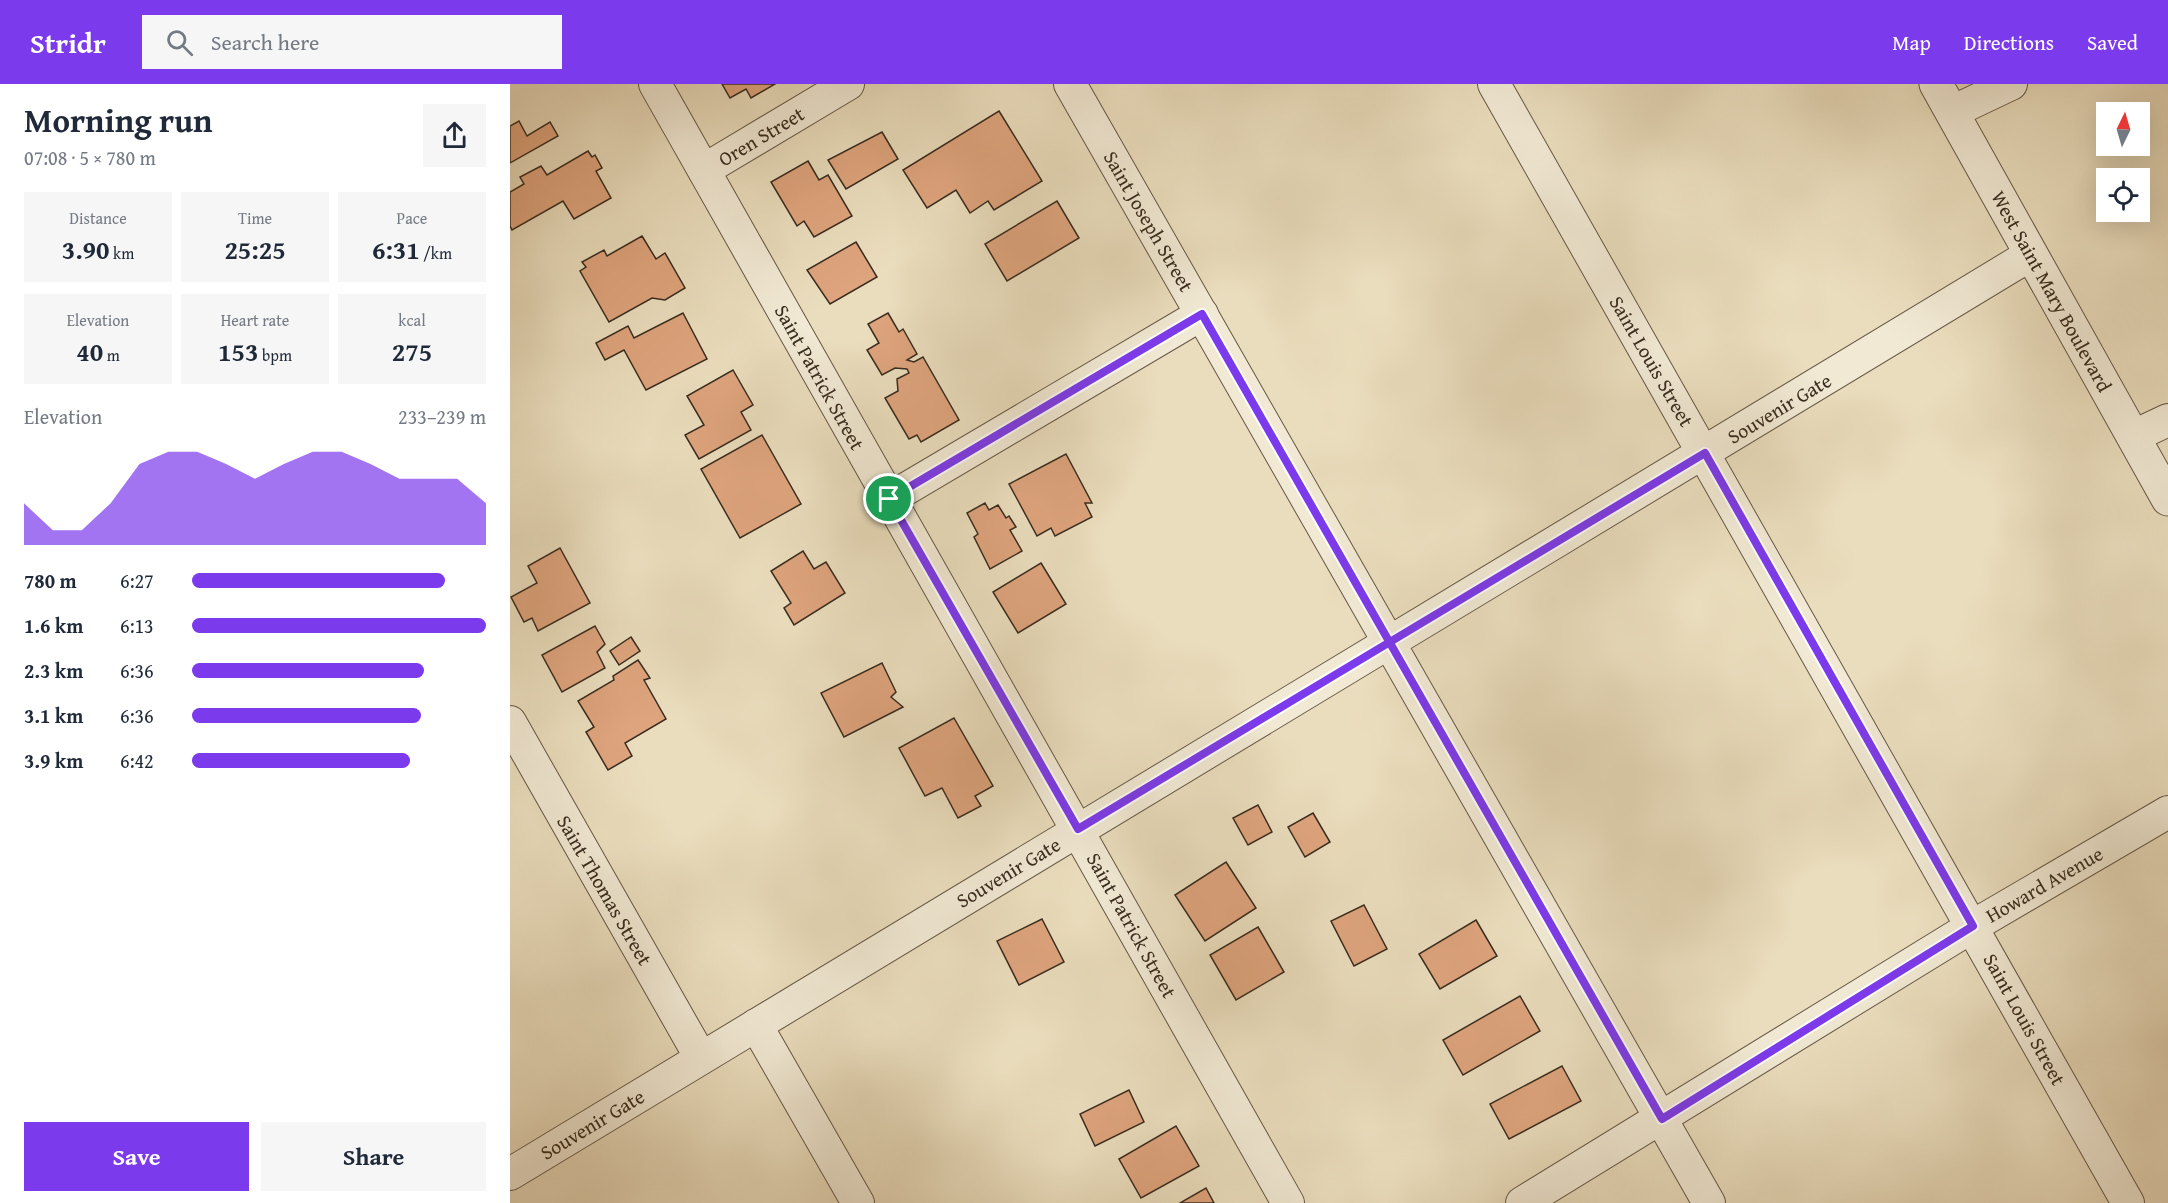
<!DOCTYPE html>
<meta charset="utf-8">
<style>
body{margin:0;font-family:"Gentium Book Plus",serif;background:#f6f6f7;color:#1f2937;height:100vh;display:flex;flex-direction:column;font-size:22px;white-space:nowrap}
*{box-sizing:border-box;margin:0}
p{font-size:20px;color:#747a83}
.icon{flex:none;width:33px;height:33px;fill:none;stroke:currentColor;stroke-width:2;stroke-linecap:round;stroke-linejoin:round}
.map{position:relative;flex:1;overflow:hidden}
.drawer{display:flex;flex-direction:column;background:#fff;width:510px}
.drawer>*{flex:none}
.needle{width:39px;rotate:5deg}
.controls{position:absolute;left:1586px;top:18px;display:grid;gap:12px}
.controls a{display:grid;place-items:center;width:54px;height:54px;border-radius:0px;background:#fff;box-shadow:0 6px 24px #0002;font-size:30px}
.pin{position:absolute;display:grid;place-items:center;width:51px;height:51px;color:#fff;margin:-26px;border:3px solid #fff;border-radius:50%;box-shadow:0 2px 6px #0007}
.round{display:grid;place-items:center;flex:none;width:63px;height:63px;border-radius:0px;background:#f6f6f7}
.head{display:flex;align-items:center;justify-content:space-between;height:102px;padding:0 24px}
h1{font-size:33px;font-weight:800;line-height:45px}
.stats{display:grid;grid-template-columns:repeat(3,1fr);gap:9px;height:102px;padding:6px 24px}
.stats div{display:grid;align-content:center;border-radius:0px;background:#f6f6f7;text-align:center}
.stats b{font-size:26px;font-weight:800}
.stats small{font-size:16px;font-weight:400}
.stats p{font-size:16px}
.chart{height:168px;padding:12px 24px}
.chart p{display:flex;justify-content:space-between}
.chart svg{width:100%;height:108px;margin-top:6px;fill:#7c3aed;opacity:.7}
.primary-button{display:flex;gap:12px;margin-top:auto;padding:12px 24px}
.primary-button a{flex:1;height:69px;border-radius:0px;background:#7c3aed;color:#fff;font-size:24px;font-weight:800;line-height:69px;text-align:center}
.primary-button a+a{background:#f6f6f7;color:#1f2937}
ul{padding:0 24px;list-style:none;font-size:20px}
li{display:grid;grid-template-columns:96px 72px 1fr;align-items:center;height:45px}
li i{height:15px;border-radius:8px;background:#7c3aed}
header{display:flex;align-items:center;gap:36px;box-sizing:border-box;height:84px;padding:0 30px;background:#7c3aed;color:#fff}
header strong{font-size:28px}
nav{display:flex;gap:33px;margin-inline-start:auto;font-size:21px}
.search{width:420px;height:54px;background:#f6f6f7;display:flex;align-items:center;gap:15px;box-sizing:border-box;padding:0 21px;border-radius:0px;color:#747a83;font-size:22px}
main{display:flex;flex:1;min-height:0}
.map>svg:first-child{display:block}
</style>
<header>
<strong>Stridr</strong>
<div class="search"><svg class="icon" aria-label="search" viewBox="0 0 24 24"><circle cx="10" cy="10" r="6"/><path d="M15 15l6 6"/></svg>Search here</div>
<nav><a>Map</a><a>Directions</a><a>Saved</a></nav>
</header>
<main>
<section class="drawer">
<div class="head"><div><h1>Morning run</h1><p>07:08 · 5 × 780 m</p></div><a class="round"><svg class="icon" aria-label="share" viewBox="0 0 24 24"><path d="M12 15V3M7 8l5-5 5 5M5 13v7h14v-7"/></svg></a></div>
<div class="stats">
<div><p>Distance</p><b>3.90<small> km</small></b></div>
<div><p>Time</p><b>25:25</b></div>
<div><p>Pace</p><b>6:31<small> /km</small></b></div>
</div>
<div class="stats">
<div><p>Elevation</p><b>40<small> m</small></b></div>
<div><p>Heart rate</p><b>153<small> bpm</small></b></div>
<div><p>kcal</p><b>275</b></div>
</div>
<div class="chart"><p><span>Elevation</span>233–239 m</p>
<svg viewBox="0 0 160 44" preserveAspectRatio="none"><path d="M0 44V27L10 38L20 38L30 27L40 11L50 6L60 6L70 11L80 17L90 11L100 6L110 6L120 11L130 17L140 17L150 17L160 27V44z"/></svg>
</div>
<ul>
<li><b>780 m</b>6:27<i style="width:86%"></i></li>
<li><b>1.6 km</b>6:13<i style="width:100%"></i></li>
<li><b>2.3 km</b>6:36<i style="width:79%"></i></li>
<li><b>3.1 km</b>6:36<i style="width:78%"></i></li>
<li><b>3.9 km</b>6:42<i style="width:74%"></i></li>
</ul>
<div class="primary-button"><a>Save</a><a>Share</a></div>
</section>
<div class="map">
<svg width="1658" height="1119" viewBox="0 0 1658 1119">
<rect width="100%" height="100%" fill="#eaddbd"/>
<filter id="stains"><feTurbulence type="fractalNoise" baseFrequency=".00333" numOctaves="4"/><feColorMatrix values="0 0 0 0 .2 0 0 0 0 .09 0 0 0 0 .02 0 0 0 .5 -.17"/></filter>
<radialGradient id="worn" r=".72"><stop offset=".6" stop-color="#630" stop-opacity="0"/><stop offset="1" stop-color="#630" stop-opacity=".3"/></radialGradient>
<!-- building -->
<g fill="#dea47d" stroke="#392c1f" stroke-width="1.5">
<polygon points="212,0 265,0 241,14 236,5 220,14"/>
<polygon points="489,27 532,97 484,126 478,117 460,129 446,106 417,124 393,86"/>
<polygon points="9,37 17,52 40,38 48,52 0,79 0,42"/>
<polygon points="372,48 388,75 336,105 318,76"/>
<polygon points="78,67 82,73 85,71 92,84 86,87 101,114 64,135 53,117 2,146 0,142 0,108 14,100 10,93 31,82 37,91"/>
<polygon points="298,77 309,96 318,91 342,132 304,153 294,137 287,142 261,98"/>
<polygon points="547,117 569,154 497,197 475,160"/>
<polygon points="132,152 146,175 155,169 175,204 155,216 142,214 99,238 70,187 76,183 72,178 94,166 97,172"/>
<polygon points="346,158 367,193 320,220 297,186"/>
<polygon points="173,229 197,275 136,306 114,266 95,276 86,259 118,242 124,254"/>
<polygon points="378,229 389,248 393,245 407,270 397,276 404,278 413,273 449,336 411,358 407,351 399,355 375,314 388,307 387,295 399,289 397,285 385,284 372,291 357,266 369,259 358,240"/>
<polygon points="223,286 243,321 231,328 241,346 189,375 175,351 194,341 177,312"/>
<polygon points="252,351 291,420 230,454 191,385"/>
<polygon points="556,370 582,419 575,419 582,433 545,452 541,444 527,452 499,400"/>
<polygon points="475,419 479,426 488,421 496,434 499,432 506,443 500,446 512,467 480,485 464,453 468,450 457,429"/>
<polygon points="50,464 80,519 28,547 22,534 14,538 1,513 27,499 18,482"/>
<polygon points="293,467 304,485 316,478 335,509 284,541 274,524 281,519 261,487"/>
<polygon points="531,479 556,520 508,549 483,508"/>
<polygon points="85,542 95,560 87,568 95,584 52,608 32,571"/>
<polygon points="121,553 130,567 109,581 100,567"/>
<polygon points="128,576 140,594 134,596 156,635 115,659 122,672 98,686 76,648 84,643 68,617 104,596 103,592"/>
<polygon points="372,579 386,608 381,613 393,623 334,653 311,609"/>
<polygon points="444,634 483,702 465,712 471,722 448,734 432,704 415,712 389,664"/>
<polygon points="748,721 762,748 738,761 723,734"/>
<polygon points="803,729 820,758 795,773 778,743"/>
<polygon points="716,778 746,824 695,857 665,811"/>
<polygon points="854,821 877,865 844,882 821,837"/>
<polygon points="532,835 554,878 509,901 487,857"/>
<polygon points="966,836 987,872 930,905 909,870"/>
<polygon points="748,843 774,888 726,916 700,871"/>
<polygon points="1010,912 1030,947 953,991 933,956"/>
<polygon points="1052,982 1071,1017 999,1055 980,1020"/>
<polygon points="619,1006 634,1038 585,1062 570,1030"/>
<polygon points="666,1042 689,1082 631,1114 609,1075"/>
<polygon points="696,1104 704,1119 670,1119"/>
</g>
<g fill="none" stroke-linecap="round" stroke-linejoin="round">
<defs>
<g id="minor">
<polyline points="145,0 778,1119"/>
<polyline points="560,0 1199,1119"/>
<polyline points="984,0 1618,1119"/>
<polyline points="1442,28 1501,0"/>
<polyline points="194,86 338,0"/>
<polyline points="1624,352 1658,336"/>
<polyline points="379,415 692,230"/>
<polyline points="0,638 191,974"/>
<polyline points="246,941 348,1119"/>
<polyline points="0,1090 1520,171"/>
<polyline points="1012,1119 1463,842 1658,728"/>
</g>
<polyline id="tertiary" points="1426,0 1658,415"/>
</defs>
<!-- minor casing -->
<use href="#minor" stroke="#655846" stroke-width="34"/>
<!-- tertiary casing -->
<use href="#tertiary" stroke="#655846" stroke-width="35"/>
<!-- minor -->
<use href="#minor" stroke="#f1e9d4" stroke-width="32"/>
<!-- tertiary -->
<use href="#tertiary" stroke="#f1e9d4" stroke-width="33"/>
</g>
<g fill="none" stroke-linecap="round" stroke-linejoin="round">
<defs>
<polyline id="route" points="379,415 568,745 1195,369 1463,842 1152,1035 692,230 379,415"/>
</defs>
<!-- route casing -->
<use href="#route" stroke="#fff" stroke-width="12"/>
<!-- route -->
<use href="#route" stroke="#7c3aed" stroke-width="8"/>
</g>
<g text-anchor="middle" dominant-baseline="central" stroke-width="4.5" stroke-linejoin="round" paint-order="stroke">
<!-- street labels -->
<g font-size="20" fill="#392c1f" stroke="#f1e9d4">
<text transform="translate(251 52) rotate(-31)">Oren Street</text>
<text transform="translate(639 137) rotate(60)">Saint Joseph Street</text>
<text transform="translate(1542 207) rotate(61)">West Saint Mary Boulevard</text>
<text transform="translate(1142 277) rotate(60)">Saint Louis Street</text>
<text transform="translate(310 293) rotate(61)">Saint Patrick Street</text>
<text transform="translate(1269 324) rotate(-31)">Souvenir Gate</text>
<text transform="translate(498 788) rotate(-31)">Souvenir Gate</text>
<text transform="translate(1534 800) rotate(-30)">Howard Avenue</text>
<text transform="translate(95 806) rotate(60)">Saint Thomas Street</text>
<text transform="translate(622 841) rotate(61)">Saint Patrick Street</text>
<text transform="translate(1515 935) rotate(61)">Saint Louis Street</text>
<text transform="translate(82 1040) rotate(-31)">Souvenir Gate</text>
</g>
</g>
<rect width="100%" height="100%" filter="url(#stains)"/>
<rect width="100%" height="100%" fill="url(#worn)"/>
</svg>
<div class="controls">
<a><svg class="needle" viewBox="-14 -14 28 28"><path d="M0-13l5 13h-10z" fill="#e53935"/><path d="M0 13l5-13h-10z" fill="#747a83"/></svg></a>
<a><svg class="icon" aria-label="locate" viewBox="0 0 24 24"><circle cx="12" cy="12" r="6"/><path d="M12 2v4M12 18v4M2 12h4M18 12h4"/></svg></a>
</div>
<div class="pin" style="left:379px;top:415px;background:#1e9e55"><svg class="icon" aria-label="arrive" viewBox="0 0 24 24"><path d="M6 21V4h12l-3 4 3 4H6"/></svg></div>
</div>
</main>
